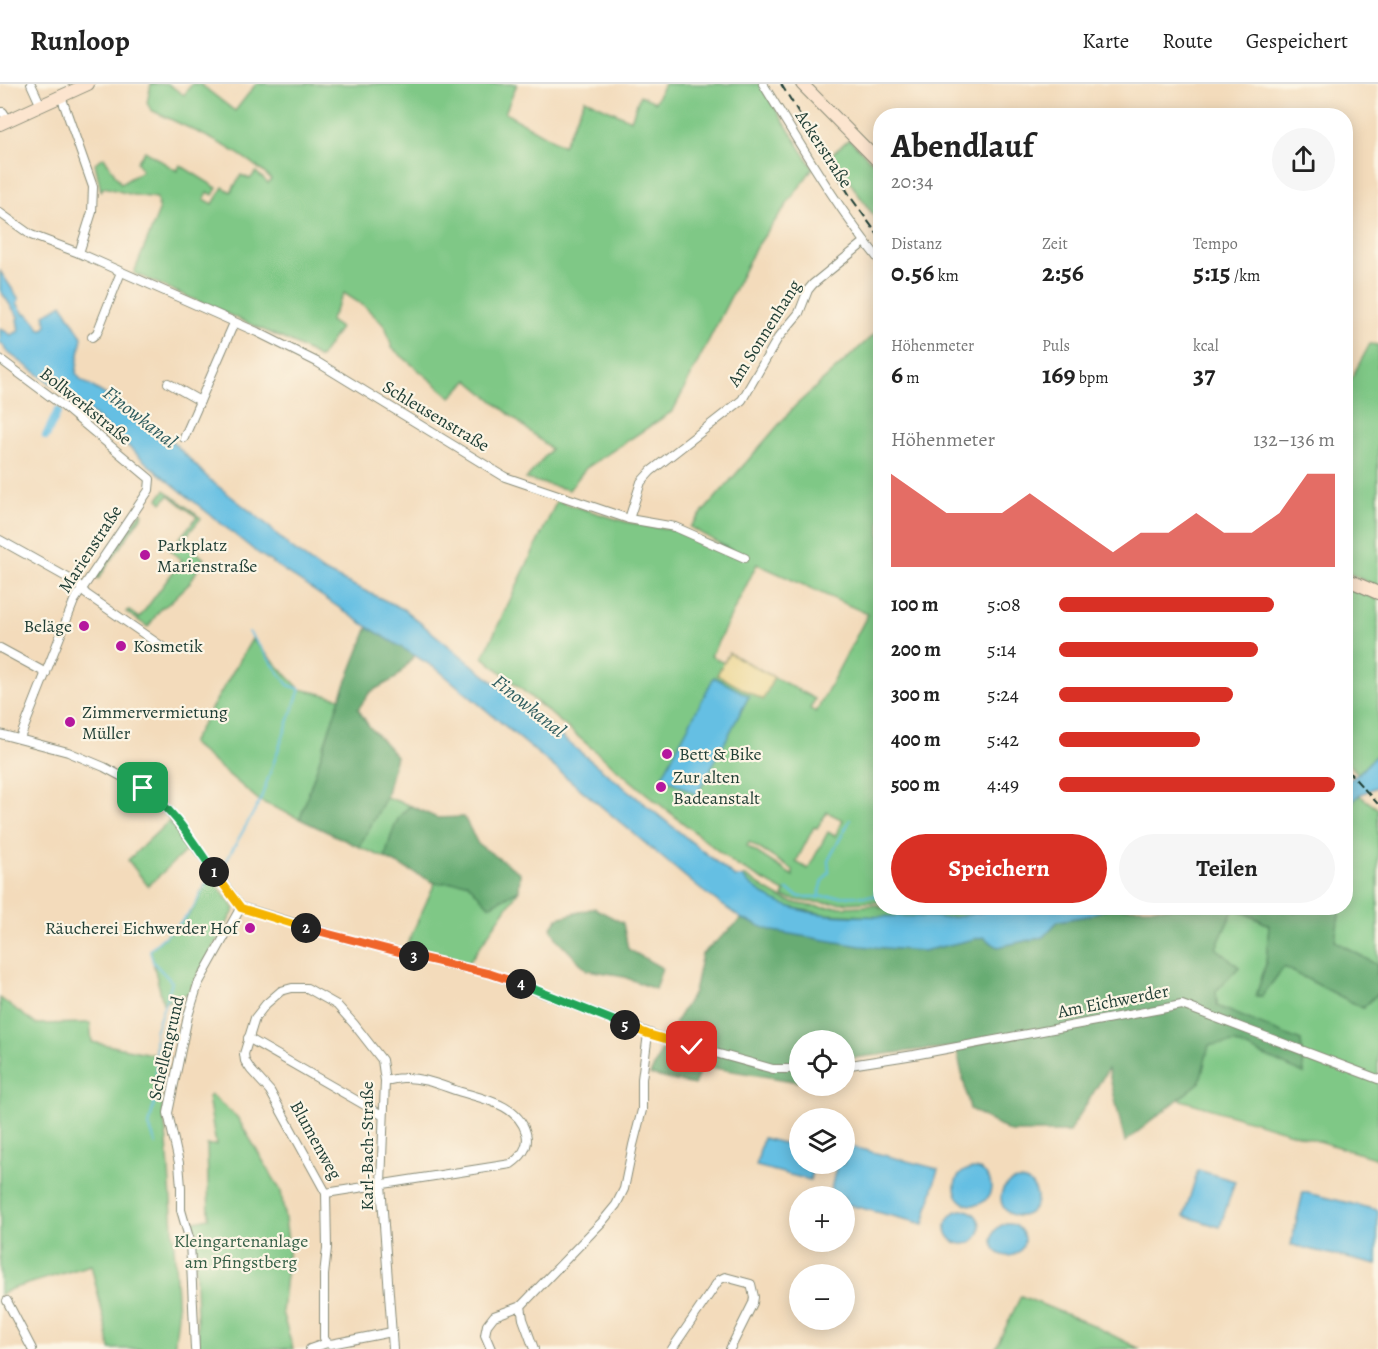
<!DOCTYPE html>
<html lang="de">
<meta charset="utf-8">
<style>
body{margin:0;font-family:Alegreya,serif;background:#f6f6f6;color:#222;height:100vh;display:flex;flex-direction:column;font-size:22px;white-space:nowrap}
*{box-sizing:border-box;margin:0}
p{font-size:20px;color:#767676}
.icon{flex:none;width:33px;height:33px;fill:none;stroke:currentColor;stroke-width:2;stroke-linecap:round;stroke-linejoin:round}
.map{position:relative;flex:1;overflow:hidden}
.side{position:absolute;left:873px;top:24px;width:480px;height:807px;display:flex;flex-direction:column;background:#fff;border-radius:24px;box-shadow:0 3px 15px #0003}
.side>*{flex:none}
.controls{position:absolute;left:789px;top:946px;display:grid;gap:12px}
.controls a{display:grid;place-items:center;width:66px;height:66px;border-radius:50%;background:#fff;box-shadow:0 3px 15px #0003;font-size:30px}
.pin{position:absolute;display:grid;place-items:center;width:51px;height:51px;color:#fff;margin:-26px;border-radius:12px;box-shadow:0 3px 9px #0006}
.km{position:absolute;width:30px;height:30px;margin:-15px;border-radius:50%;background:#222;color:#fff;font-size:16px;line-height:30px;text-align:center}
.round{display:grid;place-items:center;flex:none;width:63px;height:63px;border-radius:32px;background:#f6f6f6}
.headline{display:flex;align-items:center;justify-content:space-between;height:102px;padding:0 18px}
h1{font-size:33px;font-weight:700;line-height:45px}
.stats{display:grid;grid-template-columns:repeat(3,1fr);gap:9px;height:102px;padding:6px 18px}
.stats div{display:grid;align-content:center}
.stats b{font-size:26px;font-weight:700}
.stats small{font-size:16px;font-weight:400}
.stats p{font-size:16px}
.chart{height:168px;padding:12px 18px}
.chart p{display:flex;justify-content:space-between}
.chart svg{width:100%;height:108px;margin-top:6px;fill:#d93025;opacity:.7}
.cta{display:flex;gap:12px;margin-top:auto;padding:12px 18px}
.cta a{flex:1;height:69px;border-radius:36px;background:#d93025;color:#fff;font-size:24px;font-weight:700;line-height:69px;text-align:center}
.cta a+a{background:#f6f6f6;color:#222}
ul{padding:0 18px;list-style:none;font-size:20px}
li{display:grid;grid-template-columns:96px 72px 1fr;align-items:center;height:45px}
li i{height:15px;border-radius:8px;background:#d93025}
header{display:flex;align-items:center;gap:36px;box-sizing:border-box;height:84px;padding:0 30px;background:#fff;border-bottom:2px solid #e0e0e0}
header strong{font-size:28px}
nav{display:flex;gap:33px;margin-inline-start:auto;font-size:21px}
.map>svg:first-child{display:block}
</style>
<header>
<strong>Runloop</strong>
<nav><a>Karte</a><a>Route</a><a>Gespeichert</a></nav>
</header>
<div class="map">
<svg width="1378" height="1265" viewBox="0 0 1378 1265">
<rect width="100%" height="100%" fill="#fcf5e5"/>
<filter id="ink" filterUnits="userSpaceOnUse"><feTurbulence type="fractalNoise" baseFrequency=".0167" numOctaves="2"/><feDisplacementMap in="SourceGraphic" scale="12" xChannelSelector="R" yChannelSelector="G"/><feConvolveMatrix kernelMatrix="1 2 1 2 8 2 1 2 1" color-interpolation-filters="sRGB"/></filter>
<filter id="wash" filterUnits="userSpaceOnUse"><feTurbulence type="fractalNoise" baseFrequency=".008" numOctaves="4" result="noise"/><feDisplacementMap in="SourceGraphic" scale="24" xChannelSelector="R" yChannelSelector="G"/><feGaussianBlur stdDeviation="1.35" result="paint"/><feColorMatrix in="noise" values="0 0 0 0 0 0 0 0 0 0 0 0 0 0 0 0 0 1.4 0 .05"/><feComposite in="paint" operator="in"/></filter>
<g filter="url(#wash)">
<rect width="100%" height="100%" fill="#f3dbbb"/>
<!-- green -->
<g fill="#7fc886" stroke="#4f825d" stroke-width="1.5" fill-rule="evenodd">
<path d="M 151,0 L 168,0 L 184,11 L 192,0 L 200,0 L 235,27 L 256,0 L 517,0 L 505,29 L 563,62 L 585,15 L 631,36 L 640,11 L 655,18 L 664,0 L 760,0 L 813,84 L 755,165 L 673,327 L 586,384 L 569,406 L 526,395 L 551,365 L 468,296 L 451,313 L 392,264 L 386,244 L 380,237 L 364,222 L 344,209 L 330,237 L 340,244 L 320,274 L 293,259 L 134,189 L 159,127 L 157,114 L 133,111 L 104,103 L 101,107 L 95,79 L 104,73 L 121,100 L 142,87 L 137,78 L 145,67 L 177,87 L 180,81 L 217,104 L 213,111 L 208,108 L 204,115 L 213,120 L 223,103 L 231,108 L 241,91 L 250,95 L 256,88 L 268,99 L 271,95 C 237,63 192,46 151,26 L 147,19 Z"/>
<polygon points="849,55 880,86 880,141 831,71"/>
<path d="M 880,245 L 880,818 C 847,818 815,822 783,813 L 785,808 L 736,781 L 643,707 L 483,573 L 557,417 L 626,438 L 674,446 L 733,467 L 690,443 L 795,322 ZM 757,480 L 868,530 L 816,628 L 810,625 L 815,615 L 774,593 L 769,603 L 711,572 ZM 827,728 L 843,736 L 835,752 L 828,748 L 808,785 L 796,778 L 814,743 L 817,744 ZM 749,758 L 793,786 L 793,792 L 747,762 Z"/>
<polygon points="1370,260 1378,261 1378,503 1346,488 1346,304"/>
<polygon points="165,406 201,434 183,456 204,475 189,500 167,521 161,524 148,543 126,528 128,526 139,534 182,476 170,466 197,433 169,411 162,419 158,415"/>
<polygon points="141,428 143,430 98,495 96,493"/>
<polygon points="1346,501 1378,516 1378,669 1358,690 1346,676"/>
<polygon points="252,555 300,605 340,614 300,735 260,717 191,659"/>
<polygon points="1359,711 1378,725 1378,890 1377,881 1335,857 1340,824 1346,824 1346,725"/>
<path d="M 386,713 L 411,722 C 394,732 390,757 385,774 L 359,763 Z"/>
<polygon points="169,737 189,764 148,802 128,776"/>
<path d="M 745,792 C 757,799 769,808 781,814 C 810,828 849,822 880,821 L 880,824 L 905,824 L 950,830 L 980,824 L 1006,824 L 981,827 L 955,834 L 882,833 L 823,830 L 780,821 L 752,803 L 742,793 Z"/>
<path d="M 212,795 L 235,825 L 187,910 L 163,919 L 150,866 C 164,851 184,840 195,822 C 202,810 200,803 212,795 Z"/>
<polygon points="467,797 489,822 519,806 468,880 405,865 435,799"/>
<polygon points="1234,824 1269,841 1266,880 1256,912 1262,912 1284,883 1363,924 1378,909 1378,1075 1178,1015 1200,998 1208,961 1236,958 1304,990 1301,957 1217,923 1216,907 1239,883 1216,864"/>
<polygon points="0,914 36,940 90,939 92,958 156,971 167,1058 174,1160 178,1231 174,1265 110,1265 106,1244 91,1181 11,1205 0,1211"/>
<polygon points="211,1011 237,1033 281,1107 289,1164 282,1228 293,1265 198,1265 195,1167 191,1138 209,1134 207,1061 216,1061 208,1013"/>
<polygon points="1021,1212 1090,1240 1140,1265 995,1265"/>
</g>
<!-- forest -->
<g fill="#67ac73" stroke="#437454" stroke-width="1.5">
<polygon points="368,543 415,571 396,594 370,608 358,625 368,641 396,672 386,713 359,763 300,735 340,614"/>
<path d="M 411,722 L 437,734 L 464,733 L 478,760 L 520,789 L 519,806 L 489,822 L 467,798 L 435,799 L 385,774 C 390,757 394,731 411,722 Z"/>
<polygon points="594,824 623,839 628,865 662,884 655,905 619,891 587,886 557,855 551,844 558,834"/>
<polygon points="1109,824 1234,824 1216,864 1239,883 1216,907 1217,922 1301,957 1304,990 1236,959 1209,961 1200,998 1125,1058 1108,985 1069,1048 1010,1048 970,1025 956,963 919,966 845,975 844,957 800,957 799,998 702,982 694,1001 650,991 673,942 694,908 702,870 742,835 773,847 860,862 923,867 983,853 998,863 1043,853 1058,837 1087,832"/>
<polygon points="1237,824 1292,824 1295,829 1310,824 1340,824 1335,857 1377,881 1378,909 1363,924 1284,883 1262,912 1256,912 1266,880 1269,841"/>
</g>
<!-- sand -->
<polygon fill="#eeda9e" stroke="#868c69" stroke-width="1.5" points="729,569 774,593 763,616 717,591"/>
<!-- water -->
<g fill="#65bfe3" stroke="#427e8c" stroke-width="1.5">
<path d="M 0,187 L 19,215 L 17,219 L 24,230 L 26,229 L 32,234 L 40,245 L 44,245 L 47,241 L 44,231 L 62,220 L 82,253 L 76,289 L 81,296 L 131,326 L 170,355 L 210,396 L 264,438 L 290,463 L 323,487 L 403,525 L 735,793 L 742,793 C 795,848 874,827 942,834 C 964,834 984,826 1006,824 C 1037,820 1077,823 1109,824 L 1087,832 L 1058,837 L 1043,853 L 998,863 L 983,853 L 923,867 L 860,862 L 773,847 L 742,835 L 700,805 L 437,585 L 368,543 L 255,467 L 150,382 L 90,328 L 6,267 L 3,261 L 0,259 L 0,244 L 11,251 L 19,247 L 17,235 L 19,234 L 0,206 Z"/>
<polygon points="714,593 749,612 697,711 662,693"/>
<polygon points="1378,669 1378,702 1359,711 1346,725 1346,698 1358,690"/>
<polygon points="763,1054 799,1063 800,1080 814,1080 810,1096 756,1082"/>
<polygon points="845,1061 938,1085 924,1140 845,1120 844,1113 829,1113 837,1080 844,1080"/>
<circle cx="973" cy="1103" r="18"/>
<polygon points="1198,1086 1235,1097 1220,1143 1184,1132"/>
<circle cx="1019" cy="1114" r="18"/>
<polygon points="1303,1108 1378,1126 1377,1181 1291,1161"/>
<circle cx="963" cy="1143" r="17"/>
<circle cx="1008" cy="1156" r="16"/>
</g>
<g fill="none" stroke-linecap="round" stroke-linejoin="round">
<!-- stream -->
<g stroke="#65bfe3" stroke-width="2">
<polyline points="222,784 260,717 300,605 288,601 249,548"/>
<polyline points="787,806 800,813 880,812"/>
<polyline points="876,811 875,808 880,798"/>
<polyline points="818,814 823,797 829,788 828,777 850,736"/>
<path d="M 156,1060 L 149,1042 L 157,1006 L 155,948 L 172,898 L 153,878 L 150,866 C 164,851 183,840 194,822 C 201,812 202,802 211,794"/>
</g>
<!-- canal -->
<polyline stroke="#65bfe3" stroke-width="8" points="46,352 58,327"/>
</g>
</g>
<g filter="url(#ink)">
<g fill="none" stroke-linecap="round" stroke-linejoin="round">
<defs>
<g id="minor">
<polyline points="31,0 41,22"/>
<path d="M 763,0 C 800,60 836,122 880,177"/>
<polyline points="61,12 93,103 92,128 79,169"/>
<polyline points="0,28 3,28 8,36"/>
<polyline points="0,129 31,151 79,169 257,248 317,278 505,393 629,435 675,443 745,474"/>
<polyline points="92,253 97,249 121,188"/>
<polyline points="0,275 63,322 150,395 149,406 74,517 20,654"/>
<polyline points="168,299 200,317"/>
<polyline points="184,354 234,239"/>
<polyline points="629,435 641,398 651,387 742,316 778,254 799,229 808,206 813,200 861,161"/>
<polyline points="0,456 77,499 86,510 167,566"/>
<polyline points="0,564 46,589"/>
<polyline points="0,650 68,668 104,683 143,704 161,717 241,823 347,855 491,890 665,955 773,985 800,985"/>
<polyline points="248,954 382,1031"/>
<polyline points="844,982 914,971 1182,921 1378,995"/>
<path d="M 326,1109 L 511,1080 C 521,1073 530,1063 526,1049 C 518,1020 483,1015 458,1007 C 440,1001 422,993 403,994 C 397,994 391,996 385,997"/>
<polyline points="7,1217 32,1265"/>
<polyline points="521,1222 523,1235 534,1265"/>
<polyline points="327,1259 324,1254 324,1191 327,1164 326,1109 270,1007 251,986 245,977 244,970 255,934 266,920 281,907 292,904 307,904 337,921 354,940 382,976 385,997 381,1100 393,1265"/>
<polyline points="195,1265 190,1157 181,1126 181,1103 179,1079 168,1029 188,932 198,900 241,823"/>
<polyline points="310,1265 327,1259 331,1260 392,1248"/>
<polyline points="491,1265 485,1251 487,1241 494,1232 521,1222 602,1138 616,1121 624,1105 633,1061 642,1026 642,995 648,950"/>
<polyline points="672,1265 719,1196 725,1193 751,1200 754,1213 753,1219 730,1265"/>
</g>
<g id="secondary">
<polyline points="802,0 880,79"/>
<polyline points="0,40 88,0"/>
<polyline points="1346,495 1378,509"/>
</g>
</defs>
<!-- minor casing -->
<use href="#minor" stroke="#898c78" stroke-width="10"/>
<!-- secondary casing -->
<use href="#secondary" stroke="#898c78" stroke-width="14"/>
<!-- minor -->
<use href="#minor" stroke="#fff" stroke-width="8"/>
<!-- secondary -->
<use href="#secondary" stroke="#fce5cf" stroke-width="12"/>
<!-- rail -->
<g stroke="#1f3d34" stroke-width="2" stroke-dasharray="9 4.5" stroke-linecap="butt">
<polyline points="781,0 852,115 880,154"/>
<polyline points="1346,685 1378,720"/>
</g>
</g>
</g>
<g fill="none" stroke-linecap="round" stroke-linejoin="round" filter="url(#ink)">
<defs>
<path id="split-1" d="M 143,704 C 175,726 192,757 214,788"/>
<polyline id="split-2" points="214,788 241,824 306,844"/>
<polyline id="split-3" points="306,844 414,872"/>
<polyline id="split-4" points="414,872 491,890 521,900"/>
<polyline id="split-5" points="521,900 625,941"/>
<polyline id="split-6" points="625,941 648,950 692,963"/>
</defs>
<!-- split-1 casing -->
<use href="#split-1" stroke="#fff" stroke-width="12"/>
<!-- split-2 casing -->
<use href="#split-2" stroke="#fff" stroke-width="12"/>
<!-- split-3 casing -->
<use href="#split-3" stroke="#fff" stroke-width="12"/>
<!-- split-4 casing -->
<use href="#split-4" stroke="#fff" stroke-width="12"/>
<!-- split-5 casing -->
<use href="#split-5" stroke="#fff" stroke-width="12"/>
<!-- split-6 casing -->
<use href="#split-6" stroke="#fff" stroke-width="12"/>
<!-- split-1 -->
<use href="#split-1" stroke="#22a559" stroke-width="8"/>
<!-- split-2 -->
<use href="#split-2" stroke="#f5b400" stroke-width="8"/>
<!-- split-3 -->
<use href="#split-3" stroke="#f0652b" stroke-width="8"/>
<!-- split-4 -->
<use href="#split-4" stroke="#f0652b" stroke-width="8"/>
<!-- split-5 -->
<use href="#split-5" stroke="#22a559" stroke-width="8"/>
<!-- split-6 -->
<use href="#split-6" stroke="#f5b400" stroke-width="8"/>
</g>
<!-- markers -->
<g fill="#b5179e" stroke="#fcf5e5" stroke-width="2">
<circle cx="145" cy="471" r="6"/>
<circle cx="84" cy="542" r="6"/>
<circle cx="121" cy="562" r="6"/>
<circle cx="70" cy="638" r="6"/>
<circle cx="667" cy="670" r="6"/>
<circle cx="661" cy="703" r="6"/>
<circle cx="250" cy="844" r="6"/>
</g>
<g text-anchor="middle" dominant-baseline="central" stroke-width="4.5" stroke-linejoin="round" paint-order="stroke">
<!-- street labels -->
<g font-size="18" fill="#1f3d34" stroke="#fcf5e5">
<text transform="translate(824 65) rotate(57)">Ackerstraße</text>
<text transform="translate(764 249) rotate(-58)">Am Sonnenhang</text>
<text transform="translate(86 322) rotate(39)">Bollwerkstraße</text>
<text transform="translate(436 332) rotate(31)">Schleusenstraße</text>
<text transform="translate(90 465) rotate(-57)">Marienstraße</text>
<text transform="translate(1113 917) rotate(-11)">Am Eichwerder</text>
<text transform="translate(166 964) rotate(-77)">Schellengrund</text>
<text transform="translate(316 1056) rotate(61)">Blumenweg</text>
<text transform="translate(367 1062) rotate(-90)">Karl-Bach-Straße</text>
</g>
<!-- poi labels -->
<g font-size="18" fill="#1f3d34" stroke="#fcf5e5" text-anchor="start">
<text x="157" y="461">Parkplatz<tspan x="157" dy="21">Marienstraße</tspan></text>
<text x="72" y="542" text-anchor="end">Beläge</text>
<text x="133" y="562">Kosmetik</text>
<text x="82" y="628">Zimmervermietung<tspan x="82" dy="21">Müller</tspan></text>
<text x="679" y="670">Bett &amp; Bike</text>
<text x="673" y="693">Zur alten<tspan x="673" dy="21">Badeanstalt</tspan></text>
<text x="238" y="844" text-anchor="end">Räucherei Eichwerder Hof</text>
</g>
<!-- park labels -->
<g font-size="18" fill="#376048" stroke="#fcf5e5">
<text x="241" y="1157">Kleingartenanlage<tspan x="241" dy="21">am Pfingstberg</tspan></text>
</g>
<!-- water labels -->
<g font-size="20" font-style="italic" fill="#305e60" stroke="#fcf5e5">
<text transform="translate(140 333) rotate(38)">Finowkanal</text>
<text transform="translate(529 622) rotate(39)">Finowkanal</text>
</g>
</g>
</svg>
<div class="controls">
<a><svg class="icon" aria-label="locate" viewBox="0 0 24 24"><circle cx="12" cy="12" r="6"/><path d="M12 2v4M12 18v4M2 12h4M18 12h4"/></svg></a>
<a><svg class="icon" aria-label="layers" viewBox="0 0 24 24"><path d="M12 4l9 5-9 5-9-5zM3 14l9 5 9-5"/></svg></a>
<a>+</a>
<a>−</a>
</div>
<div class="pin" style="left:143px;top:704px;background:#1e9e55"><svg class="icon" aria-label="arrive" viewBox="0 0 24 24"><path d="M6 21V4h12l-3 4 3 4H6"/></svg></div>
<div class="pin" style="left:692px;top:963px;background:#d93025"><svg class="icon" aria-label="check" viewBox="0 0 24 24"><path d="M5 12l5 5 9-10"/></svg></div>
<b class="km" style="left:214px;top:788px">1</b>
<b class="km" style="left:306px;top:844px">2</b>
<b class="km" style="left:414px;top:872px">3</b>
<b class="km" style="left:521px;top:900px">4</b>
<b class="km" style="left:625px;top:941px">5</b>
<section class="side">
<div class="headline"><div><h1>Abendlauf</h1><p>20:34</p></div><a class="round"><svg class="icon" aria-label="share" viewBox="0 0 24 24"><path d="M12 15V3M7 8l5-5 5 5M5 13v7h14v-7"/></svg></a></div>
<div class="stats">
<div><p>Distanz</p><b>0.56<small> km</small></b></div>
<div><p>Zeit</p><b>2:56</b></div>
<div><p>Tempo</p><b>5:15<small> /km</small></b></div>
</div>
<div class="stats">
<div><p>Höhenmeter</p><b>6<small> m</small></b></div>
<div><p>Puls</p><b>169<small> bpm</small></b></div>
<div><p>kcal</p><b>37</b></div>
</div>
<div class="chart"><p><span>Höhenmeter</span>132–136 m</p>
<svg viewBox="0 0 160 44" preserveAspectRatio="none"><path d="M0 44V6L10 14L20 22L30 22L40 22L50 14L60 22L70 30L80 38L90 30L100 30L110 22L120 30L130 30L140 22L150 6L160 6V44z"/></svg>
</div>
<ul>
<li><b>100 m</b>5:08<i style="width:78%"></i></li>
<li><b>200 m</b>5:14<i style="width:72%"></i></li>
<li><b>300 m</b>5:24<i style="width:63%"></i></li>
<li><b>400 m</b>5:42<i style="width:51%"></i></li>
<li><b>500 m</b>4:49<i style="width:100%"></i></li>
</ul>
<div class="cta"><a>Speichern</a><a>Teilen</a></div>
</section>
</div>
